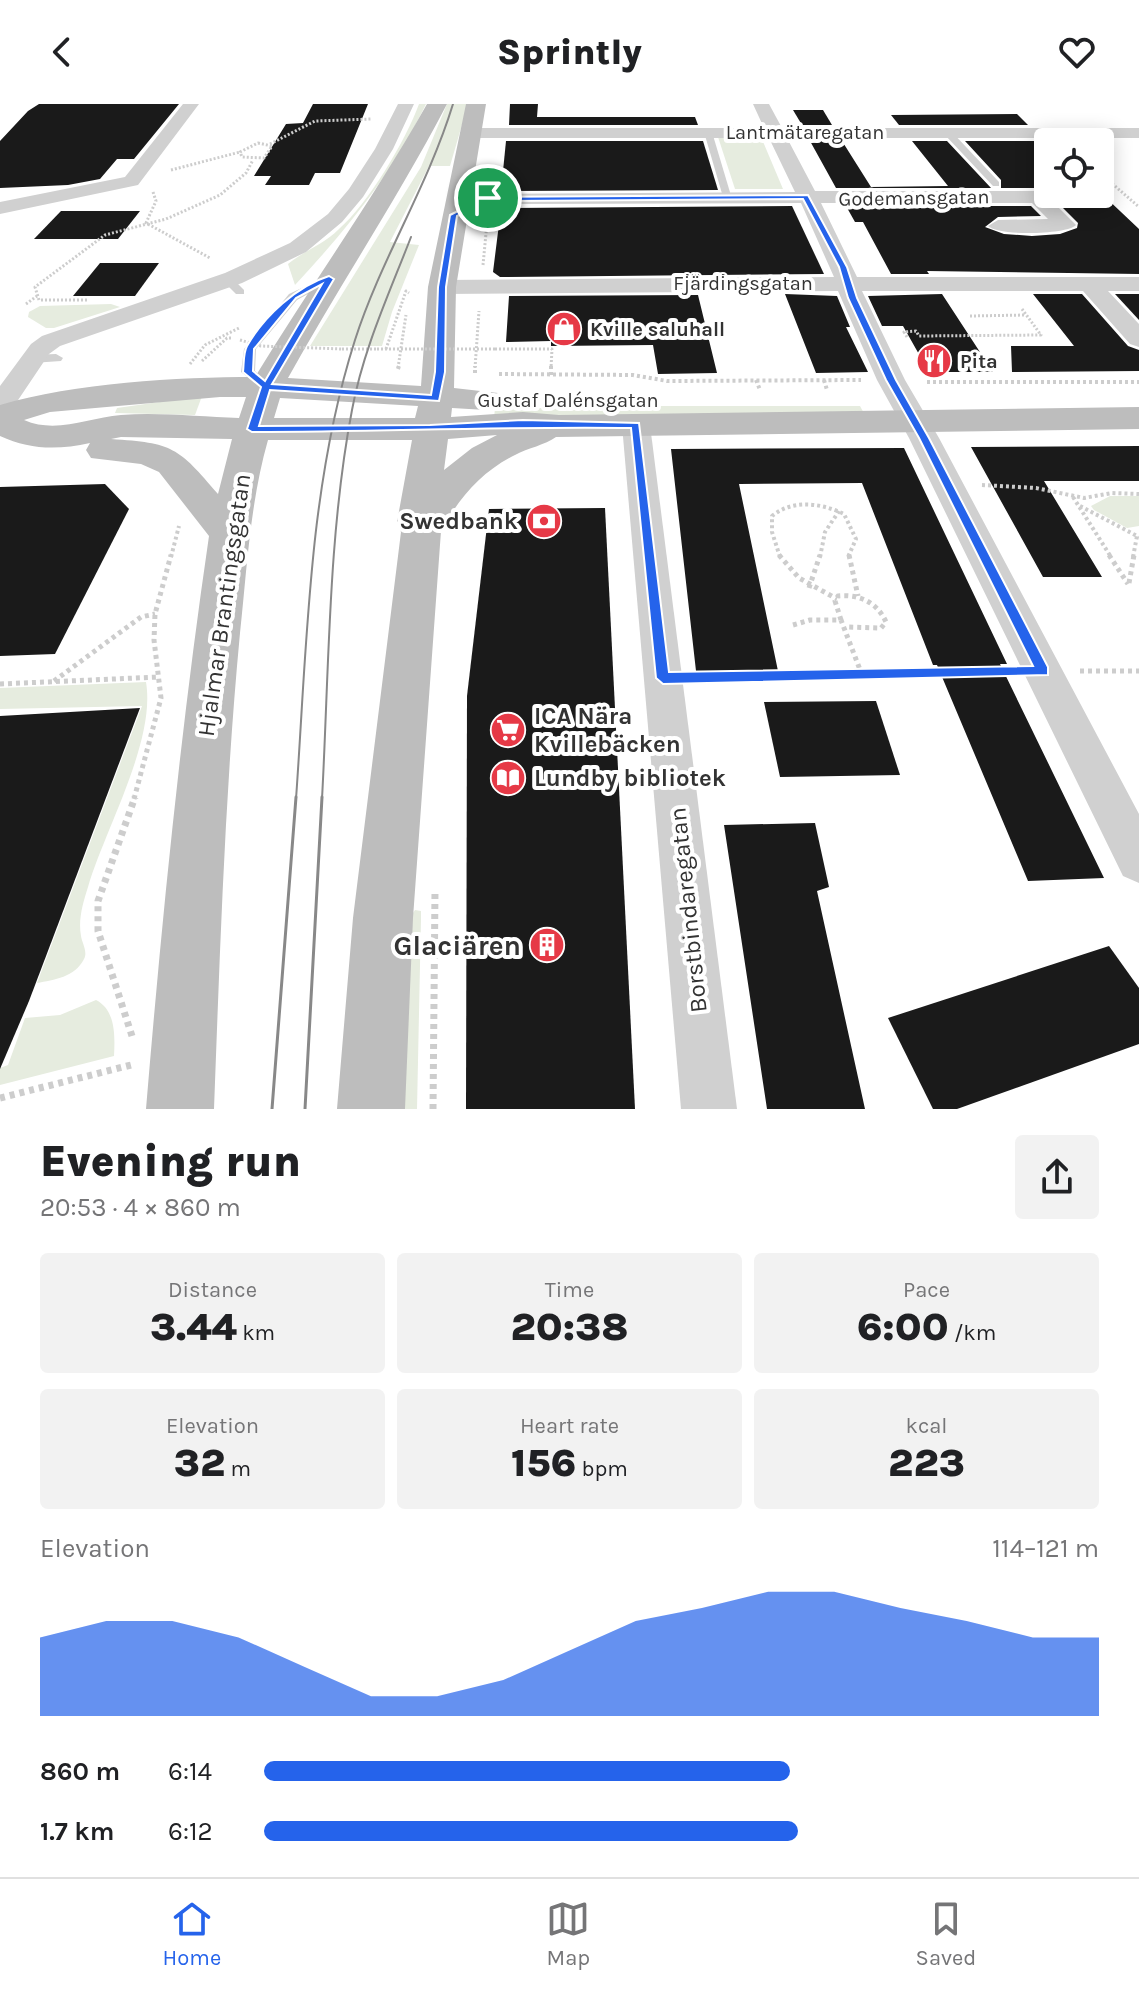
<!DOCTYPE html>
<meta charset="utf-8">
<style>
body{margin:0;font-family:Karla,sans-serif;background:#f2f2f2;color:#202124;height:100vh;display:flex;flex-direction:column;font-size:30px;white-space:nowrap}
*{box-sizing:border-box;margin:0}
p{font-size:26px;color:#757577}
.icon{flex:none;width:44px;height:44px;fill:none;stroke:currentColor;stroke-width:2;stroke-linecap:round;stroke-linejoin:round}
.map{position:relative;height:1005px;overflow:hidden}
.sheet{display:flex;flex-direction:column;background:#fff;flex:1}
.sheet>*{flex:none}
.buttons{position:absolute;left:1034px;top:24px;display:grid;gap:16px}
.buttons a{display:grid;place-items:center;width:80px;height:80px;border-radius:8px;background:#fff;box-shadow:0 4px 20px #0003;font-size:40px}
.pin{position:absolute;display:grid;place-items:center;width:68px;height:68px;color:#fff;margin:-34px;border:4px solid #fff;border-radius:50%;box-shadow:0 2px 8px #0007}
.round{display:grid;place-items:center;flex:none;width:84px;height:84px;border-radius:8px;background:#f2f2f2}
.summary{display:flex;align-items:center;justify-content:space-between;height:136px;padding:0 40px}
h1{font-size:44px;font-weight:800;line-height:60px}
.stats{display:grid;grid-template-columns:repeat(3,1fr);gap:12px;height:136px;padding:8px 40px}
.stats div{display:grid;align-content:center;border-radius:8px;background:#f2f2f2;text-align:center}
.stats b{font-size:40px;font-weight:800}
.stats small{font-size:22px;font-weight:400}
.stats p{font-size:22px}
.chart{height:224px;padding:16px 40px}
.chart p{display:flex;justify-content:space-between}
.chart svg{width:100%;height:144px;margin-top:8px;fill:#2563eb;opacity:.7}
ul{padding:0 40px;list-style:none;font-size:26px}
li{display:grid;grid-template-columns:128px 96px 1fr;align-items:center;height:60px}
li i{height:20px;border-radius:10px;background:#2563eb}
header{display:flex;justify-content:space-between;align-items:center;height:104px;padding:0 40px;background:#fff;font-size:36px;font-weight:800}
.tab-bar{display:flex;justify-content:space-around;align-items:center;height:112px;border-top:2px solid #e0e0e0;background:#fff;font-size:22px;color:#757577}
.tab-bar a{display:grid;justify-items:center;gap:4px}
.tab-bar .on{color:#2563eb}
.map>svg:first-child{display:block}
</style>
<header><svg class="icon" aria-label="back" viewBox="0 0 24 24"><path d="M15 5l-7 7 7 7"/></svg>Sprintly<svg class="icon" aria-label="heart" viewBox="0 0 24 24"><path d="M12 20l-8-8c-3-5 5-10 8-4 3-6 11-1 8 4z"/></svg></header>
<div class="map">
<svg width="1139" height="1005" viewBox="0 0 1139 1005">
<rect width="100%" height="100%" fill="#fff"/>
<!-- green -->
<g fill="#e6ecdf">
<path d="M 419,0 L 426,0 C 393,69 347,125 295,181 L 288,160 C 304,147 324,140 339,125 C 368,100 406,36 419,0 Z"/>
<polygon points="447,0 468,0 450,62 429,62 390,138 419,141 392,208 382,242 310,242 421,63"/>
<polygon points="718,33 761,33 783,85 735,85"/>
<polygon points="111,200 120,203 54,224 46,224 28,213 29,208 40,202"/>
<polygon points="202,292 195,311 115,309 117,304"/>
<polygon points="639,302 860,302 866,313 494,313 495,305"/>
<polygon points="1110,392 1139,392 1139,422 1127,424 1094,406 1091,402"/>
<path d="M 146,578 C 156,637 105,725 88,783 C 83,799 78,815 81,832 C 82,839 88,848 84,855 C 75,873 54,876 37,879 L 142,602 L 0,605 L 0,584 Z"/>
<polygon points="415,806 421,807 421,814 417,1005 398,1005 411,812"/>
<path d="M 96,896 C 116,906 115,933 114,952 L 0,981 L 0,964 L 8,961 L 25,914 L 60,911 Z"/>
</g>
<!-- building -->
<g fill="#1a1a1a">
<polygon points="39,0 179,0 134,55 117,55 100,75 68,81 0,84 0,37 28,7"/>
<polygon points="313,0 368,0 340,69 315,69 309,81 265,81 271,72 254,72 286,20 303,19"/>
<polygon points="510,0 538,0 537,13 695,13 698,21 509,21"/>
<polygon points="793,6 823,6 832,21 802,21"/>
<polygon points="1017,10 1028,21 899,21 891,11"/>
<polygon points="506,37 703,37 718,86 501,87"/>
<polygon points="810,37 842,37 871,83 948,82 912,37 947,37 991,84 836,84"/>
<polygon points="965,37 1046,37 1048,89 1037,84 1001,84 1001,76"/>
<polygon points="1049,90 1102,90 1139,125 1139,170 927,167 929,170 891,170 863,118 855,118 846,102 1031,102 1041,112 998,113 985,123 1004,130 1032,132 1060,130 1077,124 1078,119"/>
<polygon points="792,102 824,170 500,173 493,168 501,104"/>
<polygon points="61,107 140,107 118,135 34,135"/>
<polygon points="100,159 159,159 135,192 73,192"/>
<polygon points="785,190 837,192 850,223 846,223 868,268 816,269"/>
<polygon points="942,190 993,268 929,268 903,222 882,222 868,192"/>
<polygon points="1033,190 1082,190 1128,242 1139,246 1139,267 1012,268 1011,242 1074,242"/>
<polygon points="1115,190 1139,190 1139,216"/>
<polygon points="698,191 717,269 658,270 653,241 551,242 551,237 506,238 509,192"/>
<polygon points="1139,342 1139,377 1044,377 1102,473 1043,473 971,343"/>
<polygon points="904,344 1007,560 1000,560 1104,774 1028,777 937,561 933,561 862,379 739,380 778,567 696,567 671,345"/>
<polygon points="105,380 129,405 55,550 0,552 0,383"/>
<polygon points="605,404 635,1005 466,1005 467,592 489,405"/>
<polygon points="876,597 900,671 780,673 764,598"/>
<polygon points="140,604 29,897 0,965 0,612"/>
<polygon points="815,719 829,783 817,787 865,1005 767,1005 724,721"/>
<polygon points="1109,842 1139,884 1139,940 957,1005 933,1005 888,914"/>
</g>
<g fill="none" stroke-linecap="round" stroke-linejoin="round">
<!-- path-far3 -->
<g stroke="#cdcdcd" stroke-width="3" stroke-dasharray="2 2" stroke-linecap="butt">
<polygon points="258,39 272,42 264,54 242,53 240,48"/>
<polyline points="270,40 315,17 371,15"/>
<polyline points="171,66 240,48"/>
<polyline points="1100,69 1139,103"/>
<polyline points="153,88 156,97 146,119 210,154"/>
<polyline points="483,161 487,119"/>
<polyline points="87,196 39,196 35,183 105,131 166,115 220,91 246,69 253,56"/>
<polyline points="26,200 37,192"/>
<polyline points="970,212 1025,211"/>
<polyline points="907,233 904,228 916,227 919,232 1041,231 1022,205"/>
<polyline points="342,245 377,245"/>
<polyline points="386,245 406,187 409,189"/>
<polyline points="495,245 552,245 551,264"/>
<polyline points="202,257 227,234 231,234"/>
<polyline points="190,260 205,241 239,224"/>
<polyline points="398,264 406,211"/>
<polyline points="475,264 479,207"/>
</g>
<!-- path-far2 -->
<g stroke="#cdcdcd" stroke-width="4" stroke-dasharray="3 3" stroke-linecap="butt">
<polyline points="398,265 399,262"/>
<polyline points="475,269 475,262"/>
<polyline points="499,270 633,271 667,277 861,276"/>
<polyline points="551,271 551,262"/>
<polyline points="756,276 760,286"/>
<polyline points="824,276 827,286"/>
<polyline points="927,278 1139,278"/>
<polyline points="982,381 1036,384 1084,394 1112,389 1139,390"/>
<polyline points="1073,393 1111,453"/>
<polyline points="1080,402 1139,433"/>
<polyline points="171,453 179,422"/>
<path d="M 780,453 L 772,428 L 772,412 C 793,395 821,399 844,410 L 856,435 L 848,453"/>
<polyline points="820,453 825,428 839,407"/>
<polyline points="1133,453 1137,432"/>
</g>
<!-- path-far1 -->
<g stroke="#cdcdcd" stroke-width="5" stroke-dasharray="4 4" stroke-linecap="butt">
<polyline points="779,451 799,474 837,495"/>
<polyline points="849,451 858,492"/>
<polyline points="1109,451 1128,480"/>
<polyline points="1129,479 1134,451"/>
<polyline points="809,484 820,451"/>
<path d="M 841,516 L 835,497 L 838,492 C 859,490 877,498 886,518 L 881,524 L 846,523"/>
<polyline points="793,521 810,516 841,516 862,571"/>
<polyline points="1080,567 1139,567"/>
<polyline points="696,574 1006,568"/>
<polyline points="54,577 141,513 155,510"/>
<polyline points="0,580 159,573"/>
<polyline points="134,695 161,594 154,536 155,510 171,451"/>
</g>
<!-- path -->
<g stroke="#cdcdcd" stroke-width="7" stroke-dasharray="5 5" stroke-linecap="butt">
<polyline points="132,932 98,827 98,797 135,693"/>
<polyline points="0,994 135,960"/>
<polyline points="433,1005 435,786"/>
</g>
<!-- lane -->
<g fill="#d0d0d0" fill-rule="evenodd">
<polygon points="708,25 712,28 732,95 723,93 704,28"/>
<polygon points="945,27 951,27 999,78 999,82 993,82 945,31"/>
<polygon points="325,173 335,175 297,196 256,245 255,267 273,283 266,287 241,268 244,245 289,190"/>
<polygon points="224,174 232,174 244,186 244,190 236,190 224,178"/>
<polygon points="56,250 63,254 61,257 32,259 25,255 32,251"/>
</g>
<!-- street -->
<g fill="#d0d0d0" fill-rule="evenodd">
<polygon points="183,0 199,0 138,81 0,110 0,98 125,73"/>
<polygon points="398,0 414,0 393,45 363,93 342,118 306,148 242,179 60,242 49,250 10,308 0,310 0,282 31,240 42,232 225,169 290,139 328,110 349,85 375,45"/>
<path d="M 753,0 L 769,0 L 782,24 L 1139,24 L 1139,34 L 787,34 L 815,87 L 1037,87 L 1044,89 L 1076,121 C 1067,131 997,132 988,122 L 998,116 L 1048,115 L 1032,99 L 821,99 L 857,173 L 1139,173 L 1139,187 L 1108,187 L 1139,220 L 1139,243 L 1130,240 L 1083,187 L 862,187 L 905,276 L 939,334 L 1139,710 L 1139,779 L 1123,772 L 909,334 L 877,276 L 838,187 L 442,190 L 434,188 L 430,183 L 434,178 L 442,176 L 834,173 L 801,99 L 517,100 L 484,102 L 454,117 L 444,111 L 480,90 L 795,88 L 769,34 L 470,34 L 461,29 L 470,24 L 764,24 Z"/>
<polygon points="636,312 646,315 650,321 737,1005 681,1005 622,321 626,315"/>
</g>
<!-- secondary -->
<path fill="#bdbdbd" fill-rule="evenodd" d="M 427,0 L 447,0 C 398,94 339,182 288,274 L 421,282 L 428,183 L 466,0 L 486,0 L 456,183 L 454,284 L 498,289 L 503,296 L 498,303 L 486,306 L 452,304 L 451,313 L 523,308 L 559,311 L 1139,303 L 1139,325 L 556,333 C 545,341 528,344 515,351 C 481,368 459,394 441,427 L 413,814 L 405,1005 L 337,1005 L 353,814 L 401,428 L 397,418 L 412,336 L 268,336 C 250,399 247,465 240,529 C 225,687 220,846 214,1005 L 146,1005 C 162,813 181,623 209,432 L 159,368 L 141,360 L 91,354 L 86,346 L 90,339 C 58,346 30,346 0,332 L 0,301 C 75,279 177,273 255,273 C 311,181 374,94 427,0 ZM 220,293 L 246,293 L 239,314 C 201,313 160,308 121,311 C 88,314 56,330 24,316 L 50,308 ZM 280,294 L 418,302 L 415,314 L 274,314 ZM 497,331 L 472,344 L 444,366 L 448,335 ZM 121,333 L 232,335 L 218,390 C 178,343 173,339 111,335 Z"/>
<!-- tram-far1 -->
<g stroke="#888" stroke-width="2">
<path d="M 296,695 C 307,543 308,383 355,236 C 381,155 428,82 453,0"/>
<path d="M 322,695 C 329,568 328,431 352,306 C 363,246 389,190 411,133"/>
</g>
<!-- tram -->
<g stroke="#888" stroke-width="3">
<polyline points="272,1005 296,693"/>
<polyline points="305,1005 322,693"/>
</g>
<!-- path-bridge -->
<g stroke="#cdcdcd" stroke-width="3" stroke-dasharray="2 2" stroke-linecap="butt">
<polyline points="240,236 261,242 342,245"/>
<polyline points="377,245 495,245"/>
</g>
</g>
<!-- route -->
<path fill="#2563eb" stroke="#fff" stroke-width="2" fill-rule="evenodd" d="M 808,91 L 847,163 L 857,194 L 896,276 L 929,334 L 1048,563 L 1048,571 L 663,580 L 656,574 L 631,324 C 505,322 379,328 252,328 L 247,325 L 261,283 L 243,268 C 244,260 243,249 247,242 C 264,212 297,182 329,172 L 334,175 L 272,280 L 431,291 L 435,268 L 438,183 L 450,111 L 486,93 ZM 803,95 L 839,163 L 848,194 L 886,276 L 919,334 L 1033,562 L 669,568 L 639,319 L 523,316 L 430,321 L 259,322 L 270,286 L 439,297 L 445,268 L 446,183 L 457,112 L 490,97 ZM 322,180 L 265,277 L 253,267 L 254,245 L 296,194 Z"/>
<!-- icons -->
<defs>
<symbol id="shop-disc" viewBox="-11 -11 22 22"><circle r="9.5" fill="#e63946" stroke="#fff"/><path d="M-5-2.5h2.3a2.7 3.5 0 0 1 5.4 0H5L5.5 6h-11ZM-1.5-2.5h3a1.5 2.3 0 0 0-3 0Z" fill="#fff"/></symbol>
<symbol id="restaurant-disc" viewBox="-11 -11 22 22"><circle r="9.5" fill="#e63946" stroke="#fff"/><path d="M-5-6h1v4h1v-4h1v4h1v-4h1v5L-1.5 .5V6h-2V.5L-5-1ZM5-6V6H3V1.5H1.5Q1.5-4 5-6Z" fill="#fff"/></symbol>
<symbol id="bank-disc" viewBox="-11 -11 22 22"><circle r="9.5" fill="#e63946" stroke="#fff"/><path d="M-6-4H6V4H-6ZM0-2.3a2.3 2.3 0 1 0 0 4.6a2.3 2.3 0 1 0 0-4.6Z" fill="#fff"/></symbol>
<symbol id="supermarket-disc" viewBox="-11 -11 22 22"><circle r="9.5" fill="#e63946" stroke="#fff"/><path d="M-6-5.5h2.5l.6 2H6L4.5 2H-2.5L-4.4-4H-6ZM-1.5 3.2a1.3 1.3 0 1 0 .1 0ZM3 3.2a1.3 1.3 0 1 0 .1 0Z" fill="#fff"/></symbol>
<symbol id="library-disc" viewBox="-11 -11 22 22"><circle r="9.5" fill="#e63946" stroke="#fff"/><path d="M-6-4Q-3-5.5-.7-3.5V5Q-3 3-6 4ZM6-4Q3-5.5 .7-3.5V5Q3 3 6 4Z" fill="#fff"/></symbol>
<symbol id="building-disc" viewBox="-11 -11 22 22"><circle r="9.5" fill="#e63946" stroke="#fff"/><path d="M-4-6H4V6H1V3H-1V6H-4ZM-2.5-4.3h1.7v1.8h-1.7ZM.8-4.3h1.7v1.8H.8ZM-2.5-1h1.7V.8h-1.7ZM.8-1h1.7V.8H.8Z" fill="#fff"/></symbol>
</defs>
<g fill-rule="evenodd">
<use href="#shop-disc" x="544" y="205" width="40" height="40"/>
<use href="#restaurant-disc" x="914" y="237" width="40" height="40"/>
<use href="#bank-disc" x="524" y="397" width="40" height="40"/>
<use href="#supermarket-disc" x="488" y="606" width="40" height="40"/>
<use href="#library-disc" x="488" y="654" width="40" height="40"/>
<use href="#building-disc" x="527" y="821" width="40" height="40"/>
</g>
<g text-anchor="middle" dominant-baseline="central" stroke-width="8" stroke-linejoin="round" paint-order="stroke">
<!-- far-street labels -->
<g font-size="20" fill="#333" stroke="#fff">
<text x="805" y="28">Lantmätaregatan</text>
<text transform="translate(914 94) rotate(-1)">Godemansgatan</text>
<text x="743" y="179">Fjärdingsgatan</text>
<text x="568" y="296">Gustaf Dalénsgatan</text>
</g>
<!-- far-poi labels -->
<g font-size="20" font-weight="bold" fill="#333" stroke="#fff" text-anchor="start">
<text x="590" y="225">Kville saluhall</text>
<text x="960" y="257">Pita</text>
</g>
<!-- poi labels -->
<g font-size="24" font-weight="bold" fill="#333" stroke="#fff" text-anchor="start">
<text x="518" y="417" text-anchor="end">Swedbank</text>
<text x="534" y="612">ICA Nära<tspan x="534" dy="28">Kvillebäcken</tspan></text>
<text x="534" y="674">Lundby bibliotek</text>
</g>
<!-- street labels -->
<g font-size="24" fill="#333" stroke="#fff">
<text transform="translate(224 501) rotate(-82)">Hjalmar Brantingsgatan</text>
<text transform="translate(688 806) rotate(-96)">Borstbindaregatan</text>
</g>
<!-- near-poi labels -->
<g font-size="28" font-weight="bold" fill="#333" stroke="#fff" text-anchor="end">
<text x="521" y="841">Glaciären</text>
</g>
</g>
</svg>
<div class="buttons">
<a><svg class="icon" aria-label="locate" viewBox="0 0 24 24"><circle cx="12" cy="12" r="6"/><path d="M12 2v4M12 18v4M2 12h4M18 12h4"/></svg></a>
</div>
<div class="pin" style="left:488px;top:94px;background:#1e9e55"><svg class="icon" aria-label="arrive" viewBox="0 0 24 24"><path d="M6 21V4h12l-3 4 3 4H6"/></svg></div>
</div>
<section class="sheet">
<div class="summary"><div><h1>Evening run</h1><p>20:53 · 4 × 860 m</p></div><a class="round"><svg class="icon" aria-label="share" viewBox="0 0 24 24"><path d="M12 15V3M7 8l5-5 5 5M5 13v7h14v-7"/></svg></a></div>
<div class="stats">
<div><p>Distance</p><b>3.44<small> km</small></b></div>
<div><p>Time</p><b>20:38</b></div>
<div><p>Pace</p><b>6:00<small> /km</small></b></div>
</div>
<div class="stats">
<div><p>Elevation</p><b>32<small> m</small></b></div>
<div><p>Heart rate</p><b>156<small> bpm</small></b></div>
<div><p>kcal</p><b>223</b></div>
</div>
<div class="chart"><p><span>Elevation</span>114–121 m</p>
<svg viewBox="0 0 160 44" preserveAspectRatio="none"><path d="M0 44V20L10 15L20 15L30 20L40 29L50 38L60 38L70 33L80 24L90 15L100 11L110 6L120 6L130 11L140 15L150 20L160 20V44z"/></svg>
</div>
<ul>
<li><b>860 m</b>6:14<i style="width:63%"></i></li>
<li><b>1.7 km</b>6:12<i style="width:64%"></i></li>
</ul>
</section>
<nav class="tab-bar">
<a class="on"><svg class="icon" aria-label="home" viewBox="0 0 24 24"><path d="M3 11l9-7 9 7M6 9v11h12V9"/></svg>Home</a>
<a><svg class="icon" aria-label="map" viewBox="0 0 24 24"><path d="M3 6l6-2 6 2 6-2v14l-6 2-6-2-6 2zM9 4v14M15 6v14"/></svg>Map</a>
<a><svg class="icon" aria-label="saved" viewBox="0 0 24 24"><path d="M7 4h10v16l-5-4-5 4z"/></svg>Saved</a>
</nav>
